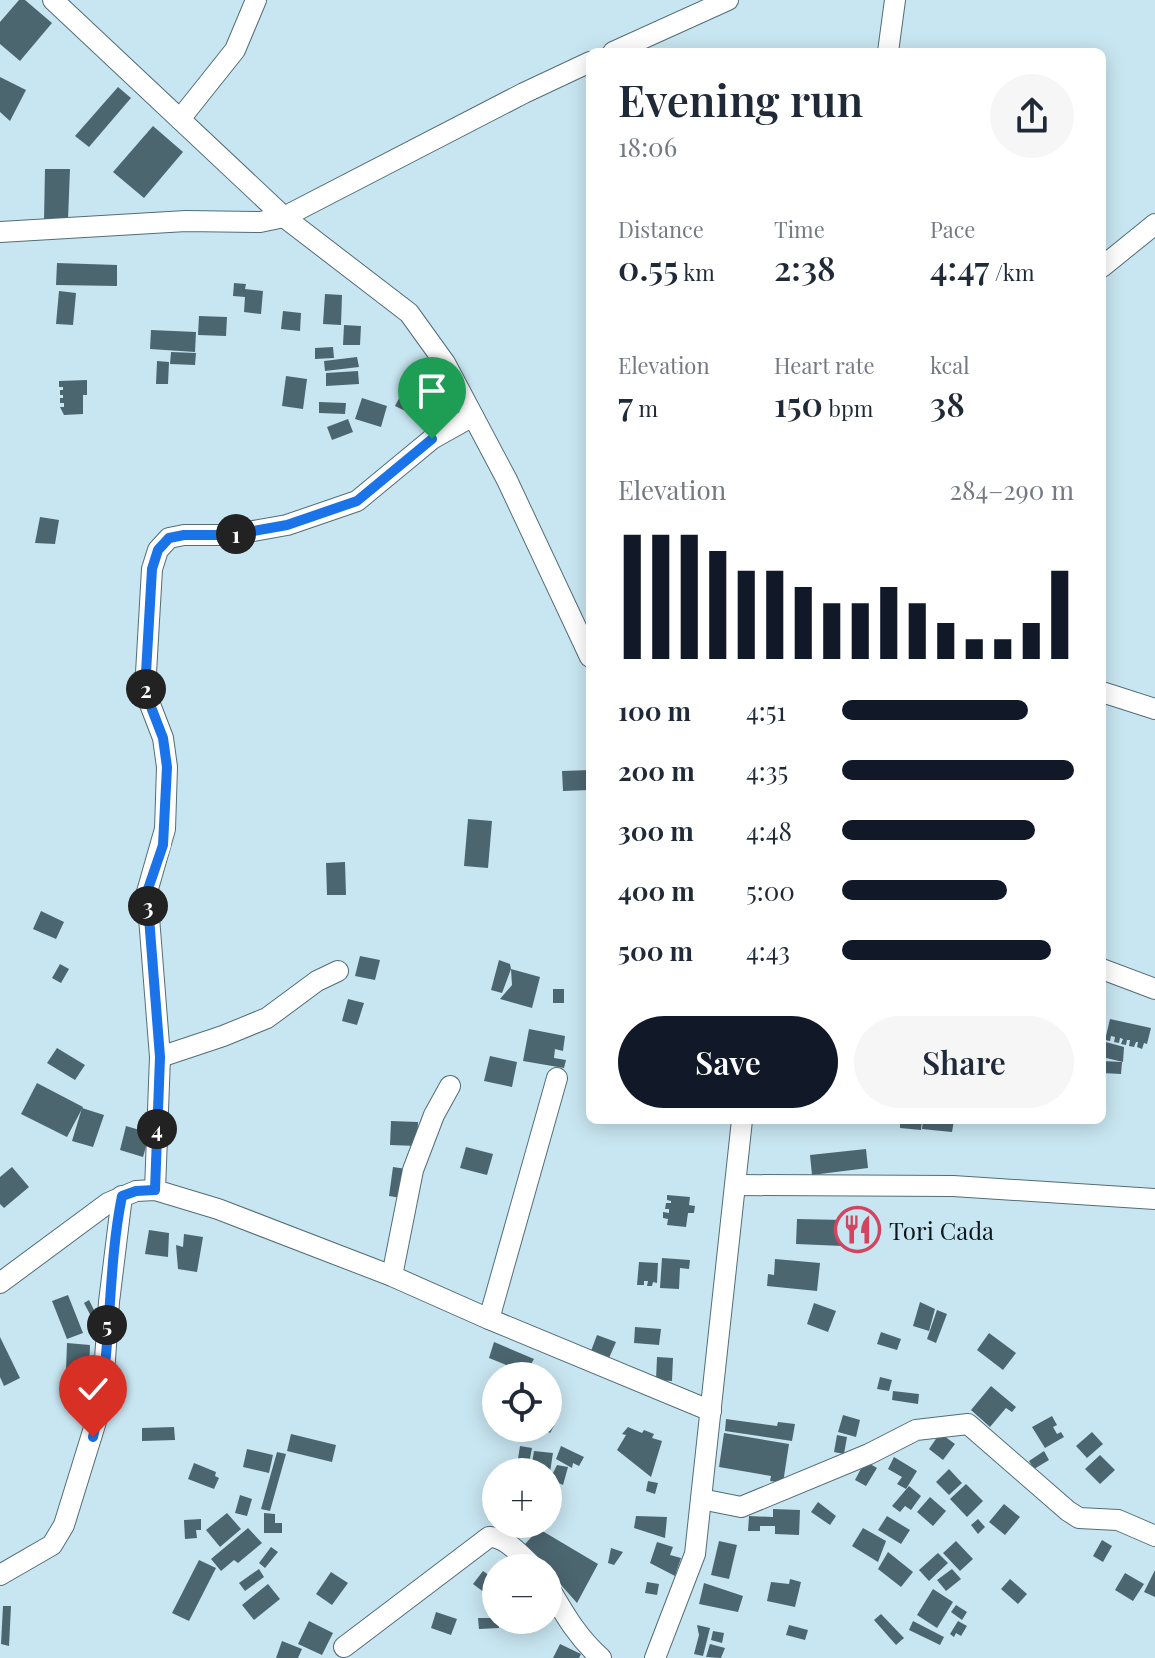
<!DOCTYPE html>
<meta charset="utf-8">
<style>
body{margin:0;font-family:"Playfair Display",serif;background:#f6f6f7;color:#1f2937;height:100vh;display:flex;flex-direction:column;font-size:30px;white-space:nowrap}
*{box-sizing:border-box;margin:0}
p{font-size:26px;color:#747a83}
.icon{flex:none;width:44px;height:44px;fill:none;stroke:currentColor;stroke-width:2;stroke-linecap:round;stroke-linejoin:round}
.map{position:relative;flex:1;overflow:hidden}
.side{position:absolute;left:586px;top:48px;width:520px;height:1076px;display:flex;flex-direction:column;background:#fff;border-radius:12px;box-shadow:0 4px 20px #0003}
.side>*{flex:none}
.tools{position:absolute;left:482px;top:1362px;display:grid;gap:16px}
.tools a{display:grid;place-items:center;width:80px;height:80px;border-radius:50%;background:#fff;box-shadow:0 4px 20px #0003;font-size:40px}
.pin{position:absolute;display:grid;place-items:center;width:68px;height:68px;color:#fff;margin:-82px -34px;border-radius:50% 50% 50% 0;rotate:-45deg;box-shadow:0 0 8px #0007}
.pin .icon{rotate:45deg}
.km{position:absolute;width:40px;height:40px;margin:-20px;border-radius:50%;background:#222;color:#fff;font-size:22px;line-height:40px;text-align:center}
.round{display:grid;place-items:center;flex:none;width:84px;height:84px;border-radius:42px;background:#f6f6f7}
.summary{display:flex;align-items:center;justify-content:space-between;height:136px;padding:0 32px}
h1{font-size:44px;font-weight:600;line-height:60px}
.metrics{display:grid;grid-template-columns:repeat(3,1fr);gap:12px;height:136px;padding:8px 32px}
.metrics div{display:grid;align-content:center}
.metrics b{font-size:34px;font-weight:600}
.metrics small{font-size:22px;font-weight:400}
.metrics p{font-size:22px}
.chart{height:224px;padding:16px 32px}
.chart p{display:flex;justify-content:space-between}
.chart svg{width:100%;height:144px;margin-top:8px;stroke:#111827;stroke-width:6}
.primary-button{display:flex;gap:16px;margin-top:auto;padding:16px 32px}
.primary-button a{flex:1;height:92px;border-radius:48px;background:#111827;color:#fff;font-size:32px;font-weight:600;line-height:92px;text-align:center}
.primary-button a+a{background:#f6f6f7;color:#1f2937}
ul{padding:0 32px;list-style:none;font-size:26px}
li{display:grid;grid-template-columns:128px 96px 1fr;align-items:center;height:60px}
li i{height:20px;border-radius:10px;background:#111827}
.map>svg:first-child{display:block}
</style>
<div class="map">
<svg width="1155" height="1658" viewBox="0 0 1155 1658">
<rect width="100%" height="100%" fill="#c8e6f1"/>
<!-- building -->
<g fill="#4c6670">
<polygon points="19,0 25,0 52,23 20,61 0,44 0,22"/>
<polygon points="0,77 26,90 10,121 0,112"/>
<polygon points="118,87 131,98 89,147 75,136"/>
<polygon points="153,126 183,152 144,198 113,172"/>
<polygon points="45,169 70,169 68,220 44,220"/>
<polygon points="57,263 117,265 117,286 56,285"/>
<polygon points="234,283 246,284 245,289 263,291 261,314 244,312 245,297 233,296"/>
<polygon points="59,291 76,293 73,325 56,324"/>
<polygon points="325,294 342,295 341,325 323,324"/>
<polygon points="283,311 301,313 300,331 281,329"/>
<polygon points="199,316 227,317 226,336 198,335"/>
<polygon points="344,325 361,326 360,345 343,345"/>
<polygon points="151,330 196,332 195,352 150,349"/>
<polygon points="333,347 334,358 315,359 315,348"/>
<polygon points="171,352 196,353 195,365 170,364"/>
<polygon points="357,357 359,367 325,371 324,361"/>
<polygon points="157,361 169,362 168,384 156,384"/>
<polygon points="358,371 359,384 326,386 326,373"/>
<polygon points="286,376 307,379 303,409 282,406"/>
<polygon points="87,380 87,395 83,395 83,414 64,415 60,407 64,407 64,403 60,403 60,398 63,398 63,395 60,395 60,390 63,390 63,387 59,387 59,381"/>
<polygon points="405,387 429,399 420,418 395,406"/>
<polygon points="446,396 462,421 447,430 432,405"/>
<polygon points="362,398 387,406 381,427 355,419"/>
<polygon points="319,402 346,403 345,414 319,413"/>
<polygon points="348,419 353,432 332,440 327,427"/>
<polygon points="40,517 59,520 55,544 35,543"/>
<polygon points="590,770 590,790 563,791 562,771"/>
<polygon points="468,819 492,821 488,868 464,866"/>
<polygon points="345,862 346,895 327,895 326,863"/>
<polygon points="41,911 64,922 56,939 33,929"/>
<polygon points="360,956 380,960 375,980 355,976"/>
<polygon points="499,960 510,964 511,969 540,977 532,1008 500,999 512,985 511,969 502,993 491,990"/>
<polygon points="60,964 69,969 61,983 52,978"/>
<rect x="553" y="989" width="11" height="14"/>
<polygon points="348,999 364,1003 357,1025 342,1021"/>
<polygon points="1110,1019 1151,1028 1147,1044 1144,1043 1142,1049 1137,1047 1138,1042 1136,1042 1134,1047 1129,1046 1130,1040 1127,1040 1126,1045 1121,1044 1123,1039 1120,1038 1119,1043 1114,1042 1115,1037 1111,1036 1110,1041 1105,1040"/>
<polygon points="529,1029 565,1036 563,1051 555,1049 554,1058 566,1060 564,1068 523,1061"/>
<polygon points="1102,1041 1124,1047 1123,1062 1102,1057"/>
<polygon points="57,1048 85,1065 75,1080 47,1063"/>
<polygon points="490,1056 517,1062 512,1087 484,1081"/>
<polygon points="1102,1061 1122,1062 1121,1074 1102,1073"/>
<polygon points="37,1083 83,1107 67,1137 21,1114"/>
<polygon points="82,1108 104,1115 93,1147 72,1141"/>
<polygon points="900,1120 922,1120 921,1130 900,1128"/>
<polygon points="923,1120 954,1120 952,1132 922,1129"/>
<polygon points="391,1121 418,1122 417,1146 390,1145"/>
<polygon points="126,1126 150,1133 143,1157 120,1150"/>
<polygon points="466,1147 493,1154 487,1175 460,1168"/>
<polygon points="866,1149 868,1168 812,1175 810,1155"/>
<polygon points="12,1167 29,1187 4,1208 0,1204 0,1177"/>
<polygon points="393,1167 413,1170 408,1199 389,1196"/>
<polygon points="667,1195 690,1197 689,1205 695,1206 694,1213 688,1213 686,1227 667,1225 668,1219 663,1218 663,1212 669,1213 669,1209 665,1209 666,1203 671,1203 671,1201 667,1200"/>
<polygon points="797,1219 844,1220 843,1246 796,1244"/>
<polygon points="149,1230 169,1233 168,1257 145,1254"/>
<polygon points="184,1234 203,1237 197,1272 178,1269 176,1245 183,1247"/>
<polygon points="662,1258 690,1260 689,1269 680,1268 679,1289 660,1288"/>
<polygon points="775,1259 820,1263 817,1291 767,1286 768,1274 774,1275"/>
<polygon points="639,1262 658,1263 657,1283 653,1282 652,1286 647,1286 648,1281 644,1281 644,1285 637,1285"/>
<polygon points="68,1295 83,1333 67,1339 52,1301"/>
<polygon points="89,1300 99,1320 94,1322 84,1303"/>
<polygon points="920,1302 935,1309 929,1331 913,1326"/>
<polygon points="814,1303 836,1311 828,1332 807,1324"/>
<polygon points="937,1310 947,1314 936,1343 927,1339"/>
<polygon points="635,1327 661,1329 659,1345 634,1343"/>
<polygon points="881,1332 901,1339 897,1350 877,1344"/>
<polygon points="989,1333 1016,1353 1003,1370 977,1350"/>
<polygon points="597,1335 616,1342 609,1358 591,1351"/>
<polygon points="0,1337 20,1378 4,1386 0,1377"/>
<polygon points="494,1342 534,1359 526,1373 489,1358"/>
<polygon points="67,1343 90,1345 89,1371 66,1370"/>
<polygon points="657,1357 673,1358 672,1381 656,1380"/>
<polygon points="880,1377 892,1380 889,1391 877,1389"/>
<polygon points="991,1386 1016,1407 1012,1412 1006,1408 990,1427 971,1410"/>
<polygon points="893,1391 919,1394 918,1404 892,1400"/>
<polygon points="548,1413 558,1419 550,1433 542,1428 548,1428"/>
<polygon points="843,1415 860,1420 856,1437 838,1432"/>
<polygon points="1052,1416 1057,1425 1053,1427 1057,1434 1061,1432 1064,1437 1045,1448 1032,1427"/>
<polygon points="726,1419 777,1426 778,1422 795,1424 792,1441 725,1431"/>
<polygon points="174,1427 175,1440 142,1441 142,1428"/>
<polygon points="628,1427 642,1433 644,1430 654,1434 652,1438 662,1441 651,1477 617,1450 626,1435 622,1434"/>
<polygon points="1092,1432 1103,1444 1087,1458 1076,1446"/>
<polygon points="724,1433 789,1444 783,1483 770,1481 771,1476 719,1467"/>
<polygon points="940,1433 955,1444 943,1460 929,1449"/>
<polygon points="291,1434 336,1445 332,1462 287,1451"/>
<polygon points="837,1435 847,1437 844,1454 834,1452"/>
<polygon points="520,1446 532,1448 528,1469 523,1469 525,1460 518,1459"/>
<polygon points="561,1446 584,1457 579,1466 573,1463 572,1468 556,1459"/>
<polygon points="247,1449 273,1455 269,1473 243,1467"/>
<polygon points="534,1451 553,1453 550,1472 531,1469"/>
<polygon points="1044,1451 1049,1460 1034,1469 1029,1461"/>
<polygon points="277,1452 286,1454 270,1511 261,1509"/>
<polygon points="1100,1455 1115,1470 1100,1484 1085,1469"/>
<polygon points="894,1457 917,1471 906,1489 897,1484 902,1477 888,1469"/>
<polygon points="865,1461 877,1468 866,1486 855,1480"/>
<polygon points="194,1463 216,1472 215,1476 219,1478 214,1489 188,1479"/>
<polygon points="557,1465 568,1467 563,1485 550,1479"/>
<polygon points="949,1469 962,1483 949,1495 936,1482"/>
<polygon points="648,1481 658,1483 655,1494 646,1491"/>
<polygon points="966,1484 983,1501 967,1517 950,1499"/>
<polygon points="909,1486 921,1496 911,1510 905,1506 900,1512 892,1506"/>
<polygon points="240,1495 252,1499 247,1516 235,1513"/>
<polygon points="930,1497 946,1511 933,1526 917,1512"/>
<polygon points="818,1502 836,1516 830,1525 811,1512"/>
<polygon points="1004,1504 1020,1517 1005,1535 989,1522"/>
<polygon points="773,1509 800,1510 799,1535 775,1534 775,1526 760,1526 760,1531 748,1531 749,1516 773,1517"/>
<polygon points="227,1513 241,1529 220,1547 206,1530"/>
<polygon points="264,1513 275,1514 275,1523 282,1523 282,1533 264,1533"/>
<polygon points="636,1516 667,1517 665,1538 634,1528"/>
<polygon points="887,1516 910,1530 901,1544 878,1530"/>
<polygon points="201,1519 201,1530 196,1530 197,1538 185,1539 184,1520"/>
<polygon points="978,1519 985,1527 978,1534 971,1525"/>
<polygon points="248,1528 262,1543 238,1563 234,1560 221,1571 211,1559"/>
<polygon points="863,1528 886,1541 878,1562 852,1546"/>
<polygon points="539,1529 598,1564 577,1603 525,1544"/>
<polygon points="1102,1540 1112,1546 1103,1562 1093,1556"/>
<polygon points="719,1541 737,1545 729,1579 711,1575"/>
<polygon points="956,1541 973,1559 960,1571 943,1553"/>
<polygon points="657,1542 673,1547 670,1555 681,1558 675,1576 650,1563"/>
<polygon points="271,1547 278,1552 265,1568 259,1563"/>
<polygon points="611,1548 623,1552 614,1565 608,1563"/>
<polygon points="888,1552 913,1572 901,1587 878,1569"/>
<polygon points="938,1553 948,1563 929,1581 919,1570"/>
<polygon points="199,1560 216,1568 189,1621 172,1613"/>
<polygon points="259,1569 264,1577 245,1591 239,1583"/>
<polygon points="952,1569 961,1579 946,1591 937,1580"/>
<polygon points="1155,1570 1155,1597 1144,1592"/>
<polygon points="483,1571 496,1580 496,1586 489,1596 473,1584"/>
<polygon points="331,1572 348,1583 332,1605 316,1594"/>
<polygon points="1125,1573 1144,1584 1133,1601 1115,1590"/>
<polygon points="790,1579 801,1582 795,1607 767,1601 771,1582 789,1584"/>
<polygon points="1010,1579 1027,1594 1018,1604 1001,1589"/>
<polygon points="647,1582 659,1584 657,1595 645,1593"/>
<polygon points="704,1583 743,1596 738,1612 699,1604"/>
<polygon points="268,1584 280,1599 254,1620 242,1605"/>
<polygon points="933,1589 953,1602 937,1628 917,1615"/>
<polygon points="956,1605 967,1612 962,1620 951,1612"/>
<polygon points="3,1606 11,1606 9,1646 1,1644"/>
<polygon points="436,1612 457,1619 451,1635 431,1628"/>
<polygon points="881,1614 904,1638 896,1645 874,1620"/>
<polygon points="478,1618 496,1618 499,1620 499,1628 479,1629"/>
<polygon points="309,1621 333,1633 322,1655 298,1644"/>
<polygon points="913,1621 944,1637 940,1645 909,1630"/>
<polygon points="958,1621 967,1626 961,1636 956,1633 954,1637 950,1634"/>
<polygon points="697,1625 710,1628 703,1656 694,1654 699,1635"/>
<polygon points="789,1625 808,1630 805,1640 786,1635"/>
<polygon points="713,1631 724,1633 722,1643 711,1640"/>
<polygon points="282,1641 302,1649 298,1658 276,1658"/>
<polygon points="560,1644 581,1654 579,1658 553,1658"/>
<polygon points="710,1644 725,1648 721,1658 706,1657"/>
</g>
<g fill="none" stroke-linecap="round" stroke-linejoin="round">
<defs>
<g id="minor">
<polyline points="53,0 284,217 409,313 445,363 507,480 590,657"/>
<polyline points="613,52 728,0"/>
<polyline points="888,52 895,0"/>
<polyline points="180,119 235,50 256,0"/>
<polyline points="0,232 186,221 260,222 284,217 524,93 590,62"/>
<polyline points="1102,267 1155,224"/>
<polyline points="1102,692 1155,709"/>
<polyline points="1102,969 1155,989"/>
<polyline points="160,1057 223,1036 267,1018 317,981 338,971"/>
<polyline points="736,1185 953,1186 1155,1199"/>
<polyline points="155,1190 160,1057 147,892 165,829 167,767 163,738 146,694 146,673 152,569 158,550 169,538 184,535 231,535 287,525 357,501 432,439 473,416"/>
<polyline points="392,1276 413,1170 434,1115 450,1086"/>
<polyline points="0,1283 108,1203 136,1191 155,1190 218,1209 392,1276 489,1319 711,1411"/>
<polyline points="489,1319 557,1078"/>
<polyline points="701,1499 741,1507 869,1454 916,1430 968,1424 1068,1511 1079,1518 1118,1520 1155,1536"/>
<polyline points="0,1575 52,1545 64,1525 102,1402 109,1302 122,1196"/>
<path d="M 548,1586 C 564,1613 577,1637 601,1658"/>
<path d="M 344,1647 L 489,1537 C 506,1536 522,1557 535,1568"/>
<polyline points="655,1658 695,1554 742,1120"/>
</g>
</defs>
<!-- minor casing -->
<use href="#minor" stroke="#526d77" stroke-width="22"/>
<!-- minor -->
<use href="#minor" stroke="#fff" stroke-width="20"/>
</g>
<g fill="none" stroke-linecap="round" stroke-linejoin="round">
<defs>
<path id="route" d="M 93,1437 C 113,1358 106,1275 122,1196 L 136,1191 L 155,1190 L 160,1057 L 147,892 L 163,845 L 167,767 L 163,738 L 146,694 L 146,673 L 152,569 L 158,550 L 169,538 L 184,535 L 231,535 L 287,525 L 357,501 L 432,439"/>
</defs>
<!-- route casing -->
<use href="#route" stroke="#fff" stroke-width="16"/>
<!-- route -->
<use href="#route" stroke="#1a73e8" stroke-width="10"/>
</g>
<!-- icons -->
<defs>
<symbol id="restaurant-ring" viewBox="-11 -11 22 22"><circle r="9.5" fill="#c8e6f1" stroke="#d4445f" stroke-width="1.5"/><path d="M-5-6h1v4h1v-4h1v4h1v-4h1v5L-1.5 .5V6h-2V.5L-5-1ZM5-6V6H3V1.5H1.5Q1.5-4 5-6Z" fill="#d4445f"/></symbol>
</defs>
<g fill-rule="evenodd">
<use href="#restaurant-ring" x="832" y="1204" width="51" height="51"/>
</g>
<g text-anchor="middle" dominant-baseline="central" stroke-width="8" stroke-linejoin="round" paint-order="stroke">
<!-- poi labels -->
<g font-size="24" fill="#0c171b" stroke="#c8e6f1" text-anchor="start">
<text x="889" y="1230">Tori Cada</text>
</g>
</g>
</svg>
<div class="tools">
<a><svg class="icon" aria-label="locate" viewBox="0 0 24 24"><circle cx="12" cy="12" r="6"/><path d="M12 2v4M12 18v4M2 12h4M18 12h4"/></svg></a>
<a>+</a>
<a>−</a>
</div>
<div class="pin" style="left:432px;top:439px;background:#1e9e55"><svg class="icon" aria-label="arrive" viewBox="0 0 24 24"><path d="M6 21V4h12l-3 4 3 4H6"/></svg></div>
<div class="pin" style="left:93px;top:1437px;background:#d93025"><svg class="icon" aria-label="check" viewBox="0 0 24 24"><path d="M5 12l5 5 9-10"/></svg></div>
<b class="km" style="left:236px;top:534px">1</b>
<b class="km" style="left:146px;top:689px">2</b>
<b class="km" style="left:148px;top:906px">3</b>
<b class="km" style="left:157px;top:1129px">4</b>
<b class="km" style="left:107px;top:1325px">5</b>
<section class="side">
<div class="summary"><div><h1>Evening run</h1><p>18:06</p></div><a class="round"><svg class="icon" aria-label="share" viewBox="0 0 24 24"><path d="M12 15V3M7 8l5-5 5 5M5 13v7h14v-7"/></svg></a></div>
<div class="metrics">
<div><p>Distance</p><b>0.55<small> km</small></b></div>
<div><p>Time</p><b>2:38</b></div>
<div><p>Pace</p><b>4:47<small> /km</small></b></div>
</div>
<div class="metrics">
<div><p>Elevation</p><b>7<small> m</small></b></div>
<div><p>Heart rate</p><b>150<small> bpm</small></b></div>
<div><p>kcal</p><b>38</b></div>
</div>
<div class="chart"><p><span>Elevation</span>284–290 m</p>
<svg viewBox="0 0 160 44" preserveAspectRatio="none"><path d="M5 44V6M15 44V6M25 44V6M35 44V11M45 44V17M55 44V17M65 44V22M75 44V27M85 44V27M95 44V22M105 44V27M115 44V33M125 44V38M135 44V38M145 44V33M155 44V17"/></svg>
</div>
<ul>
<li><b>100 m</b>4:51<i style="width:80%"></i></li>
<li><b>200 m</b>4:35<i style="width:100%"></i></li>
<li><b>300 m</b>4:48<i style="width:83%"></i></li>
<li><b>400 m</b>5:00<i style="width:71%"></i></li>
<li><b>500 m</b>4:43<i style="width:90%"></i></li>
</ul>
<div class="primary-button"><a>Save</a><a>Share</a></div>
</section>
</div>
